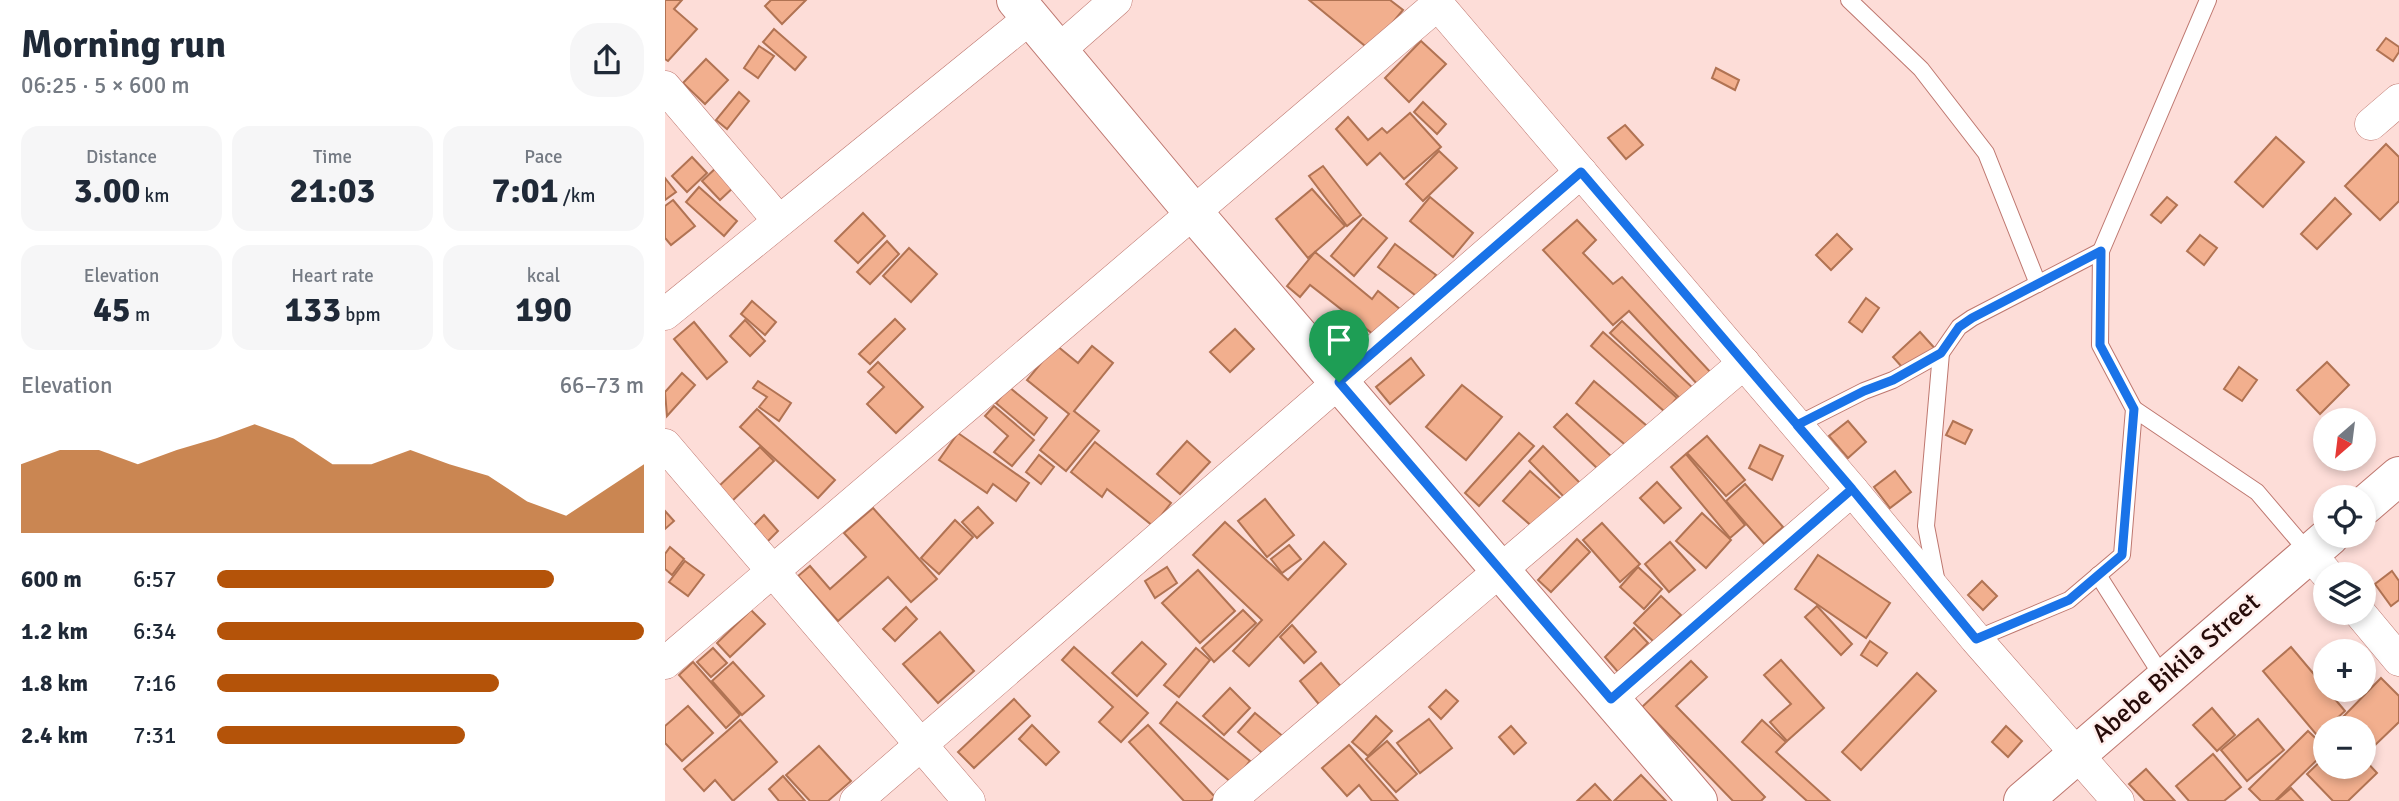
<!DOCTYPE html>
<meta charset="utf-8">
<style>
body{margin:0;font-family:Signika,sans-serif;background:#f6f6f7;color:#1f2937;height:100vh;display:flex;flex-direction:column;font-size:26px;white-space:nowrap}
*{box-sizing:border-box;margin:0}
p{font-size:23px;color:#747a83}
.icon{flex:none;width:38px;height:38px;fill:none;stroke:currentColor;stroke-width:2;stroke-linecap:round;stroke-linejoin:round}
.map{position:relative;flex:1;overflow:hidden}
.details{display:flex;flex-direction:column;background:#fff;width:665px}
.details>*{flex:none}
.needle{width:46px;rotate:208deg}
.fabs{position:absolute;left:1648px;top:408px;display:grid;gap:14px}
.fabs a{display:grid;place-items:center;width:63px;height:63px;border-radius:50%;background:#fff;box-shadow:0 4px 10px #0003;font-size:35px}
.pin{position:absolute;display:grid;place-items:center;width:60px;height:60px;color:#fff;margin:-72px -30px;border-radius:50% 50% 50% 0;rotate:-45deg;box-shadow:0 0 7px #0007}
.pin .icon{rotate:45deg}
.round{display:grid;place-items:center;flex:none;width:74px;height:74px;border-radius:28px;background:#f6f6f7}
.summary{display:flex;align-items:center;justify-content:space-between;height:119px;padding:0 21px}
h1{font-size:38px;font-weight:700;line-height:52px}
.figures{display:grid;grid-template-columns:repeat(3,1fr);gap:10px;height:119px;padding:7px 21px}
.figures div{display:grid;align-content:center;border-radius:18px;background:#f6f6f7;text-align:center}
.figures b{font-size:35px;font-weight:700}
.figures small{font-size:19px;font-weight:400}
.figures p{font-size:19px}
.chart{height:196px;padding:14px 21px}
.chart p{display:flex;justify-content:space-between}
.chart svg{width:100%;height:126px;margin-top:7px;fill:#b45309;opacity:.7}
ul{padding:0 21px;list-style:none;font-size:23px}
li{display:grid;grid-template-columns:112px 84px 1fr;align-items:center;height:52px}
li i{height:18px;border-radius:9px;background:#b45309}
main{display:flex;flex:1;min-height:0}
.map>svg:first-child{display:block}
</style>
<main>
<section class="details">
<div class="summary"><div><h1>Morning run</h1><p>06:25 · 5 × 600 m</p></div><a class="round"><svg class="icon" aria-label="share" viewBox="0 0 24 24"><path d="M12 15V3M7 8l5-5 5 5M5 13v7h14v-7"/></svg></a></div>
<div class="figures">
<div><p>Distance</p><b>3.00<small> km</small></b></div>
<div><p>Time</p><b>21:03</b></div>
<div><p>Pace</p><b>7:01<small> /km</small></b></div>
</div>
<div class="figures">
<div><p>Elevation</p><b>45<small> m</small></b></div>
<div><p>Heart rate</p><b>133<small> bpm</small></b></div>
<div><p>kcal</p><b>190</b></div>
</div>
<div class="chart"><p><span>Elevation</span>66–73 m</p>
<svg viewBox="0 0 160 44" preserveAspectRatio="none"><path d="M0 44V20L10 15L20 15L30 20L40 15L50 11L60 6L70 11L80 20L90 20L100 15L110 20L120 24L130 33L140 38L150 29L160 20V44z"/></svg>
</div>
<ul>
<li><b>600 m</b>6:57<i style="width:79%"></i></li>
<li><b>1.2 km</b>6:34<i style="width:100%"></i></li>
<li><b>1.8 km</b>7:16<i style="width:66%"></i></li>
<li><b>2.4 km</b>7:31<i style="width:58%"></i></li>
</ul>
</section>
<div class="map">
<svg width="1734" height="801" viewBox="0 0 1734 801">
<rect width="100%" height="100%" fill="#fdddd8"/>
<!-- building -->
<g fill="#f2af8e" stroke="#b17353" stroke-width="2">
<polygon points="0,0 17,0 9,9 32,29 3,61 0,59"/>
<polygon points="106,0 141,0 117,24 100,6"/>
<polygon points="644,0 725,0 738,10 705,50"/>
<polygon points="109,29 141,57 130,70 98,42"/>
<polygon points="1721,38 1734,47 1734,52 1728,61 1712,50"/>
<polygon points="756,41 781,64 744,102 720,78"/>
<polygon points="94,46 109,56 93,78 79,68"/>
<polygon points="41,59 63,80 40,104 18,83"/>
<polygon points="1051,68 1074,80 1070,90 1047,78"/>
<polygon points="74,92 84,101 62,129 51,120"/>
<polygon points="758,102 781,124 772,134 749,112"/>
<polygon points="745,113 776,147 739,179 715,153 702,165 671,129 683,117 703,140 717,128 722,133"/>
<polygon points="960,125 978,145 961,159 943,138"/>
<polygon points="1611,137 1639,162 1598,207 1570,182"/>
<polygon points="1721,144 1734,157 1734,201 1715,220 1680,186"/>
<polygon points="774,151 792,168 758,201 741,184"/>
<polygon points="27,157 42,173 22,192 7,176"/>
<polygon points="53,166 71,185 55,200 37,181"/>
<polygon points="658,166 696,215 682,226 644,176"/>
<polygon points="0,178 11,192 0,200"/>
<polygon points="34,187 72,221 59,236 21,202"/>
<polygon points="647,189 680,226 643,258 611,219"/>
<polygon points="765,197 808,233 788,257 745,221"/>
<polygon points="1502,197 1512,205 1496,223 1486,215"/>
<polygon points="1670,198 1686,214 1652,249 1636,234"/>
<polygon points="8,200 30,226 6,245 0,238 0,206"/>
<polygon points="198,213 220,236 193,263 170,241"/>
<polygon points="698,218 722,238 689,276 666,256"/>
<polygon points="912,220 931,240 918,253 948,284 957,277 1048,375 1035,387 964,311 948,325 878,250"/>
<polygon points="1172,234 1187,249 1166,270 1151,255"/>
<polygon points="1535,235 1552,248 1539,265 1522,251"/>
<polygon points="222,241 234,254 205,284 192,272"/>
<polygon points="730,244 771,275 754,298 713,267"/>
<polygon points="244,248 272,274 246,302 218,276"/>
<polygon points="650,252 707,299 713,291 736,310 713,338 645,285 635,297 622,286"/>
<polygon points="1201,298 1214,308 1197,332 1184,322"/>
<polygon points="87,301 111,322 100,335 76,314"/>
<polygon points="230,319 240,329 205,364 194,354"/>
<polygon points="80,320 100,341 85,356 65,336"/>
<polygon points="957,321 1030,390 1019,402 945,333"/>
<polygon points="29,322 62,362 42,379 9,339"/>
<polygon points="570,329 589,349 565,372 545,352"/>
<polygon points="938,332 1012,398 1000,412 926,346"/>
<polygon points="1255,332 1274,353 1246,377 1228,357"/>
<polygon points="391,345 413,363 427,346 448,363 409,411 434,431 401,471 375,450 404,414 362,380"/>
<polygon points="746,358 759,375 725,404 711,387"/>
<polygon points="213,362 258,407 231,433 202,404 219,387 203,372"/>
<polygon points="1662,362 1684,385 1655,414 1632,390"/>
<polygon points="1574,367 1592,380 1577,401 1559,389"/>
<polygon points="17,373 30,385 2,416 0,392"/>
<polygon points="93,381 126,403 114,421 94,407 102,397 88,388"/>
<polygon points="929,381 982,426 964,448 911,403"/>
<polygon points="797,385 837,417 801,460 761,427"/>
<polygon points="344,387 382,418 369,435 331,403"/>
<polygon points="329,406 369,440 347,466 329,452 343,436 320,416"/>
<polygon points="92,409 170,480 153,498 75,427"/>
<polygon points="902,414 948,458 935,471 889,427"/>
<polygon points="1183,421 1201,442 1183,458 1164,436"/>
<polygon points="1288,421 1307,430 1300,444 1281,435"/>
<polygon points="293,433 364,483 351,501 328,484 322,493 274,460"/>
<polygon points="854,433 869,446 814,506 800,493"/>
<polygon points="1042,436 1080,480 1061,496 1022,453"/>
<polygon points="522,441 545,462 515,494 492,474"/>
<polygon points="430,442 506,503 488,526 442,489 437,497 406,472"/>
<polygon points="1095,445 1118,456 1107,480 1084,468"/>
<polygon points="878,446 918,486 903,501 864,461"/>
<polygon points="95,447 109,461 66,502 52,488"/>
<polygon points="1021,454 1080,525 1065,538 1006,467"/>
<polygon points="374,455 389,467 376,484 361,472"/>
<polygon points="865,471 897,500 870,529 838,501"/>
<polygon points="1230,471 1246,492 1225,508 1209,487"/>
<polygon points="992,482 1016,508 999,523 975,498"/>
<polygon points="1080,484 1118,527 1099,544 1061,501"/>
<polygon points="600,499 629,535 602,557 573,521"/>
<polygon points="313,507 328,523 312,538 297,522"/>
<polygon points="208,508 272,579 246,602 223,577 173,621 133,576 145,566 165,589 201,557 179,533"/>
<polygon points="0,511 9,521 0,529"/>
<polygon points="1037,513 1066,540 1041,568 1011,541"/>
<polygon points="99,515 113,531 99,545 84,530"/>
<polygon points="290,520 308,537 274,574 256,558"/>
<polygon points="560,522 623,580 659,542 681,564 584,666 568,651 597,620 528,555"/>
<polygon points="937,523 975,564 955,582 918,540"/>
<polygon points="912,539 925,552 886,592 873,580"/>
<polygon points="1005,542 1030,570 1004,592 980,564"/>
<polygon points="624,545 636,559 617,573 606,559"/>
<polygon points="5,547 19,559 7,575 0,569 0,554"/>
<polygon points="1153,555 1225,603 1201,638 1130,589"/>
<polygon points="20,561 39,575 23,596 4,582"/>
<polygon points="502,567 512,583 490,598 480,581"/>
<polygon points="973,567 997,589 979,609 955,587"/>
<polygon points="533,570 570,611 535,643 497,603"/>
<polygon points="1727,571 1734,581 1734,600 1726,606 1710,584"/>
<polygon points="1317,581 1332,596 1318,610 1303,595"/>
<polygon points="996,596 1016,615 989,642 969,623"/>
<polygon points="1152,606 1187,644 1176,655 1140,617"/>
<polygon points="241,607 252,619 230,641 218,629"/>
<polygon points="86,610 100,624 65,657 52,643"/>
<polygon points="578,610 591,623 549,662 537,648"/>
<polygon points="627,625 651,652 639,663 615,637"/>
<polygon points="969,628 983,643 953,672 940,657"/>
<polygon points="275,632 309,671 273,703 238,664"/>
<polygon points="1205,641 1222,653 1212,666 1196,655"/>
<polygon points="477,642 501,664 472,696 447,673"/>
<polygon points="409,647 483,713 456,742 434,722 448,707 397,660"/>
<polygon points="1626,647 1680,711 1670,720 1677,728 1661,728 1661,746 1598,671"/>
<polygon points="48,648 62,663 46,677 32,662"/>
<polygon points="531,648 545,660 514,697 499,685"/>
<polygon points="1116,660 1159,708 1122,741 1105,722 1126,704 1099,675"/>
<polygon points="1026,661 1042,677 1011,706 1100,797 1096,801 1068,801 977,707"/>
<polygon points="28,662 75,715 61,728 14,675"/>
<polygon points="68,662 99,696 77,715 47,681"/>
<polygon points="656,663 679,690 657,708 635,681"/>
<polygon points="1252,673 1271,691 1196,770 1177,752"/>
<polygon points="1716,678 1734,696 1734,722 1705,750 1699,745 1699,728 1683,728 1675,720"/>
<polygon points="565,688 585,708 559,735 538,716"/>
<polygon points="781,690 793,701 776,719 764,707"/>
<polygon points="349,699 365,716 309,768 293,752"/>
<polygon points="512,702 585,761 567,783 495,723"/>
<polygon points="23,706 48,733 17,761 0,743 0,726"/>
<polygon points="1547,708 1570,735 1552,751 1528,725"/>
<polygon points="590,713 620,738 603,758 573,732"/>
<polygon points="711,716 727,731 703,756 687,742"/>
<polygon points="764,719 787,748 755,773 732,743"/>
<polygon points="1593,719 1619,750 1582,781 1556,750"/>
<polygon points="75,720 112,762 68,801 50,780 39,791 19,769"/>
<polygon points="1097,720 1121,742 1111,752 1165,801 1142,801 1077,742"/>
<polygon points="367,725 394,752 381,765 354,739"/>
<polygon points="483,725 550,797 545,801 519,801 464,742"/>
<polygon points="846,726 861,743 849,754 834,737"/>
<polygon points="1341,726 1357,741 1343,757 1327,742"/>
<polygon points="1643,731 1661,748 1661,751 1610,801 1596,801 1584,789"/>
<polygon points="722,741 752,774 731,792 701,759"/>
<polygon points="684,745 733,801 707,801 694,785 682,796 657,768"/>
<polygon points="154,746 186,781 163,801 145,801 121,775"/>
<polygon points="1548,754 1576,787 1559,801 1524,801 1511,786"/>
<polygon points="1661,756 1661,766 1699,766 1699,759 1712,773 1683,801 1668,801 1642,774"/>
<polygon points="1481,769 1510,801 1480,801 1464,784"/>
<polygon points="976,775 1001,801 949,801"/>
<polygon points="118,776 140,801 114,801 104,789"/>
<polygon points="930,784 946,801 912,801"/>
<polygon points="1626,788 1638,801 1611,801"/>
</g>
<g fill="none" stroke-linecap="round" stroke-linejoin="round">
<defs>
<g id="lane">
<polyline points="1184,0 1256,69 1321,153 1373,284"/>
<polyline points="1469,409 1592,492 1644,553"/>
<polyline points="1132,425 1199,391 1228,380 1276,353 1294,327 1307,318 1436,251"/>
<polyline points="1433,575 1499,679"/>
<polyline points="1272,583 1261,526 1276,353"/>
<polyline points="1311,639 1404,600 1457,555 1469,409 1435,345 1436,251 1543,0"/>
</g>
<g id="street">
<polyline points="769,0 1187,490 1311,639 1453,801"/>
<polyline points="393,51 451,0"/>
<polyline points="0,87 114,221"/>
<polyline points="1706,124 1734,100"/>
<polyline points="0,314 365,18"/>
<polyline points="0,445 304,801"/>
<polyline points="1644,553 1662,574"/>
<polyline points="1694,612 1734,660"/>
<polyline points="0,663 773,4"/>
<polyline points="945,699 1187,490"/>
<polyline points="191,801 916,172"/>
<polyline points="564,801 1079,363"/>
</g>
<g id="secondary">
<polyline points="351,0 528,212 1033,801"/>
<polyline points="1699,506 1734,476"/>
<polyline points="1358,801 1665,536"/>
</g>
</defs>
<!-- lane casing -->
<use href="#lane" stroke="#be776f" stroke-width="18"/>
<!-- street casing -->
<use href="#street" stroke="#be776f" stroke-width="33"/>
<!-- secondary casing -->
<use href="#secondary" stroke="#be776f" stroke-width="40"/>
<!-- lane -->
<use href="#lane" stroke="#fff" stroke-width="16"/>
<!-- street -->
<use href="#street" stroke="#fff" stroke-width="32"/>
<!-- secondary -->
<use href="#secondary" stroke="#fff" stroke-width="38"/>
</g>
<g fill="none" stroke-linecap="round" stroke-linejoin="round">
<defs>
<polyline id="route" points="674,382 946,699 1187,489 1132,425 1199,391 1228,380 1276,353 1294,327 1307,318 1436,251 1435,345 1469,409 1457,555 1404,600 1311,639 1187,489 916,172 674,382"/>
</defs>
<!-- route casing -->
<use href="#route" stroke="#fff" stroke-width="14"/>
<!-- route -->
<use href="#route" stroke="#1a73e8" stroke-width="9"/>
</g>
<g text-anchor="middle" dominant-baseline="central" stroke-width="5" stroke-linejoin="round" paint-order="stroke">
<!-- street labels -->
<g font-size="26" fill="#260b09" stroke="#ffeeec">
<text transform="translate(1511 668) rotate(-41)">Abebe Bikila Street</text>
</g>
</g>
</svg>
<div class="fabs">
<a><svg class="needle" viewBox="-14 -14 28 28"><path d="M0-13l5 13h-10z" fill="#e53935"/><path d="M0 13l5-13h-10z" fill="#747a83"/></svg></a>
<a><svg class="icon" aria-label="locate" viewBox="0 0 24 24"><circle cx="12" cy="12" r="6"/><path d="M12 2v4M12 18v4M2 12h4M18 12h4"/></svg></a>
<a><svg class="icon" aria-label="layers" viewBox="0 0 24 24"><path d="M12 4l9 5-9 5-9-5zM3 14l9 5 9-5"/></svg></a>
<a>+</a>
<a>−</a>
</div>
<div class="pin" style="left:674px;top:382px;background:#1e9e55"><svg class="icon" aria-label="arrive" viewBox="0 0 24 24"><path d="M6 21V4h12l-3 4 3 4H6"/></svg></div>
</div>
</main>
